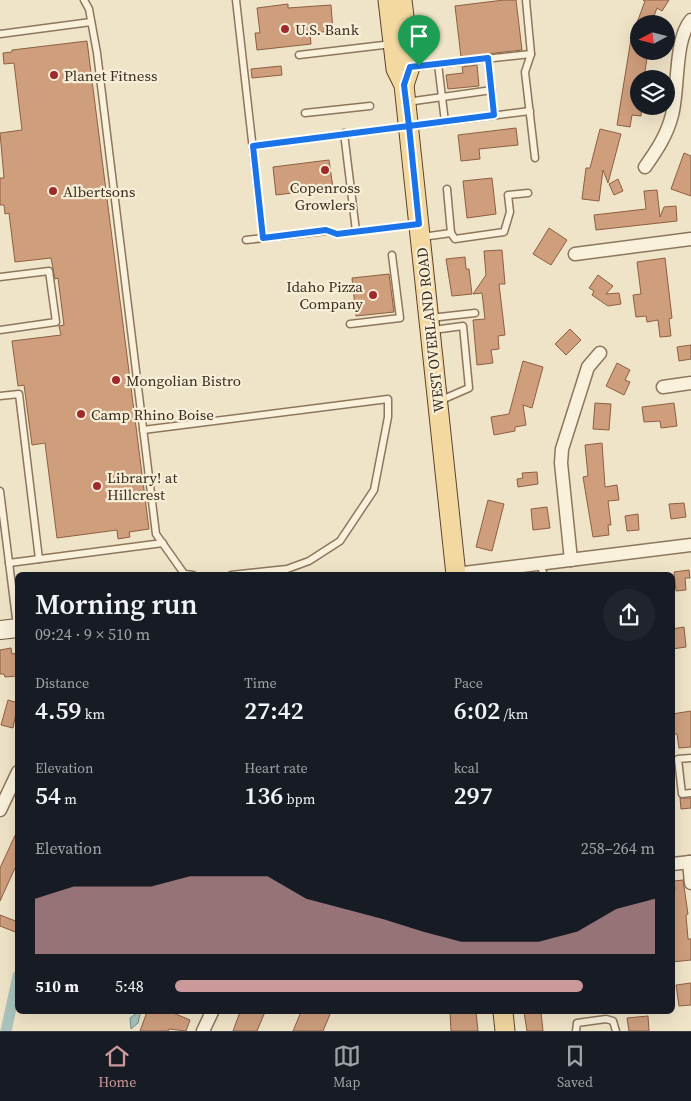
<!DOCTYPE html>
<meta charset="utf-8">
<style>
body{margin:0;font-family:"Source Serif 4",serif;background:#20242c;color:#f1f3f6;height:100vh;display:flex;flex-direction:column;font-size:19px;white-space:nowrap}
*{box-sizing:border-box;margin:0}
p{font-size:16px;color:#9ea1a6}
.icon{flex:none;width:28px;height:28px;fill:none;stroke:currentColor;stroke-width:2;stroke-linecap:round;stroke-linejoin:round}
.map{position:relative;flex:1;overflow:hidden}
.panel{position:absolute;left:15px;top:572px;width:660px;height:442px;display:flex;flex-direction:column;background:#171b24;border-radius:8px;box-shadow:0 5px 20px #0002}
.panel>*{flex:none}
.needle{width:32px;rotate:263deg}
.buttons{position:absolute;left:630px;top:15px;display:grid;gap:10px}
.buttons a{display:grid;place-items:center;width:45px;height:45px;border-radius:50%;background:#171b24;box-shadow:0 5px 20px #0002;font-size:25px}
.pin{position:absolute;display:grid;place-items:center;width:42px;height:42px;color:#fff;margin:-51px -21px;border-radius:50% 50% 50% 0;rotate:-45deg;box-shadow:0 0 5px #0007}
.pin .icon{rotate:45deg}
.round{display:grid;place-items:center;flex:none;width:52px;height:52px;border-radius:26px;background:#20242c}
.head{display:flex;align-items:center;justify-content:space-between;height:85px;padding:0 20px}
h1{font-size:28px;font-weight:600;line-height:38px}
.metrics{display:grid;grid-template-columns:repeat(3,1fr);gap:8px;height:85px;padding:5px 20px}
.metrics div{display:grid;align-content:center}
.metrics b{font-size:25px;font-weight:600}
.metrics small{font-size:14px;font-weight:400}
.metrics p{font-size:14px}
.chart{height:140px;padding:10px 20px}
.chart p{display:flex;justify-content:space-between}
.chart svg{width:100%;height:90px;margin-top:5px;fill:#cc999b;opacity:.7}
ul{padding:0 20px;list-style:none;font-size:16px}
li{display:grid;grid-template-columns:80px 60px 1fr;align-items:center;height:38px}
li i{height:12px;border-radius:6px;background:#cc999b}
.tabs{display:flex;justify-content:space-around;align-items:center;height:70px;border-top:1px solid #363941;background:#171b24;font-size:14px;color:#9ea1a6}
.tabs a{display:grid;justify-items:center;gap:2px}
.tabs .on{color:#cc999b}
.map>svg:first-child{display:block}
</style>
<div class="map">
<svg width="691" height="1031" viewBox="0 0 691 1031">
<rect width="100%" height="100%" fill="#f0e4c8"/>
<!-- water -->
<polygon fill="#a9c4bc" stroke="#6f938a" points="138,1012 140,1014 138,1023 131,1029 130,1018"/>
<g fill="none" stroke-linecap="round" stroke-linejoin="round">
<!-- canal -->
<polyline stroke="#a9c4bc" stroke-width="11" points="6,1031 18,976"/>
</g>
<!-- building -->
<g fill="#cf9f7d" stroke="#8d5f41">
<polygon points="504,0 516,0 522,50 461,57 455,6"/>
<polygon points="643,0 669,0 662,11 657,8 651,24 639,24 639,51 648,51 644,79 639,79 639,106 642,106 641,116 632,115 630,127 617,125 631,39 645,1"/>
<polygon points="288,4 288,8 331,5 333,31 310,33 311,44 257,50 255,33 260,33 257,8"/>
<polygon points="87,41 149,529 129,532 130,537 118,539 117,530 57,538 45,443 32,445 24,385 18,386 12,341 61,335 59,326 64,325 58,278 55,279 51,258 15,262 9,213 5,214 4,205 0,205 0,178 4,178 0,133 22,130 14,63 4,64 3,53 12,52 12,50"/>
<polygon points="477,65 479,86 448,89 446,75 463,73 462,67"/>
<polygon points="281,66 282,75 252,78 251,69"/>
<polygon points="516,128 518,145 479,149 480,159 461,161 458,135"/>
<polygon points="600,129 621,134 608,183 603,170 599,201 582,199 586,168 590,168"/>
<polygon points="684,153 691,156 691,196 671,189"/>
<polygon points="329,160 333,188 276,195 273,167"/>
<polygon points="492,178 496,214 467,218 463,181"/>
<polygon points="618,179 623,191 614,195 609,184"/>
<polygon points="657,190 660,217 664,207 676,206 677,221 596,230 594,215 646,209 644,191"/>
<polygon points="549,228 567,240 551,265 533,254"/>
<polygon points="502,250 505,284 499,284 505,335 498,336 499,349 491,350 493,363 477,365 473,320 485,319 482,293 473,294 486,275 484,251"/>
<polygon points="465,257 466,269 469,269 472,294 452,296 446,259"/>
<polygon points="665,258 672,318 669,319 671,336 660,337 658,320 647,322 646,316 636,317 633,295 641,294 637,262"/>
<polygon points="389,274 394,312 356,316 352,278"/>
<polygon points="598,275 613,286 606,294 619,293 621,304 608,306 592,295 594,291 589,288"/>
<polygon points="570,329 581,340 566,355 555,344"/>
<polygon points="691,345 691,359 679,361 677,347"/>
<polygon points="523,361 543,367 532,408 523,405 526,425 515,427 515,431 494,435 491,417 509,414"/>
<polygon points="617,363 630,370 625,380 630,382 624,395 606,386"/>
<polygon points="595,403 611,404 609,430 593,429"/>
<polygon points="674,403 677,426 661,428 660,421 644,422 642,407"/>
<polygon points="602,443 605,487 617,485 619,500 608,501 611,525 608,525 609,535 593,537 583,477 588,476 585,445"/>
<polygon points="537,472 538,484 518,487 517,479 523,478 522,473"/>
<polygon points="488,500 504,504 492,551 476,547"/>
<polygon points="684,503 686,517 671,519 669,504"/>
<polygon points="547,507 550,528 533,530 531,509"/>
<polygon points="638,514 639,530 627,531 625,516"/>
<polygon points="689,570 690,578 685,578 686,590 676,591 674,572"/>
<polygon points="684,627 686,647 672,649 672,629"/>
<polygon points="11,648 12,654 18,653 18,676 5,677 4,674 0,674 0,650"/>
<polygon points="8,700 18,703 13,728 1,725"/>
<polygon points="691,711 691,747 679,748 677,734 672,734 672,714"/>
<polygon points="680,798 691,798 691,808 681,809"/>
<polygon points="18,829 18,869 15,868 0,901 0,868"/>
<polygon points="683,880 688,914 686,915 688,939 691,939 691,960 672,962 672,889 675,889 674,881"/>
<polygon points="0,915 18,922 18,933 0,926"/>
<polygon points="691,983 691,1005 679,1006 676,985"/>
<polygon points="147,1012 171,1012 190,1020 186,1031 169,1029 168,1031 140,1031"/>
<polygon points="240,1012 265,1012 257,1031 233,1031"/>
<polygon points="301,1012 331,1012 323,1031 293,1031"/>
<polygon points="450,1012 476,1012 478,1031 451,1031"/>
<polygon points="524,1012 541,1012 543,1031 527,1031"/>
<polygon points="648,1016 649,1031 629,1031 627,1018"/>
</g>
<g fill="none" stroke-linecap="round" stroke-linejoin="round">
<defs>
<g id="lane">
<polyline points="84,0 89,9 97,53 156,534 185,575"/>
<polyline points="236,0 263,238"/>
<polyline points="526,0 531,54 525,72 535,158"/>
<polyline points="0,34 91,22"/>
<polyline points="299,55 392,44"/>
<polyline points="488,58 494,115"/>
<polyline points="438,64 445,122"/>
<polyline points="413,67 531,54"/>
<polyline points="407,102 492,90"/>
<polyline points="305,113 370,106"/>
<polyline points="344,133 356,231"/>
<polyline points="253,146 530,111"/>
<polyline points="451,233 455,239 504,232 510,212 508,195 528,193"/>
<polyline points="422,237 451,233 447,189"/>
<polyline points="246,240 326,231 337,234 418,224"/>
<polyline points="0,277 49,271 56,322 0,330"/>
<polyline points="430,318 475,313"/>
<polyline points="350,324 400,318 392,255"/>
<polyline points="433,330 463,326 469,388 439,401"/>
<polyline points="0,396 19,394 39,559"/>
<polyline points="143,430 388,399 388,417 374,490 340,541 309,561 287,569 231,575"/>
<polyline points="0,491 17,626"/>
<polyline points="9,563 163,543"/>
<polyline points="540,564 544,575"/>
<polyline points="185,574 193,575"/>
<polyline points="691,758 678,759 682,794 691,793"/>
<polyline points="576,1031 577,1023 606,1019 613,1021 616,1031"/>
</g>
<g id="street">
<path d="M 645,167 C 657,150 667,135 672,115 C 679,89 674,40 691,20"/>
<polyline points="575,254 691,239"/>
<polyline points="663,387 691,383"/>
<polyline points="571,560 561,463 562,449 588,367 600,353"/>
<polyline points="456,574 691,545"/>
<polyline points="0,810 18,772"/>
<polyline points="689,862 691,883"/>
<polyline points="672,864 691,862"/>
<polyline points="203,1031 212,1012"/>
</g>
<polyline id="secondary" points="0,630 18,628"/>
<g id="primary">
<polyline points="388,0 396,69 404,85 456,575"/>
<polyline points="402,0 410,67 404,85"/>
<polyline points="503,1012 505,1031"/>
</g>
</defs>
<!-- lane casing -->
<use href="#lane" stroke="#8d765c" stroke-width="9"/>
<!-- street casing -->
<use href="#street" stroke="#8d765c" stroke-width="15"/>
<!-- secondary casing -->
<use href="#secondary" stroke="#6f573f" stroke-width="20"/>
<!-- primary casing -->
<use href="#primary" stroke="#5b4430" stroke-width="21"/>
<!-- lane -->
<use href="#lane" stroke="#faf1dc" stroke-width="6"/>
<!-- street -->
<use href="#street" stroke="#faf1dc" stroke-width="12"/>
<!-- secondary -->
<use href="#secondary" stroke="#faf1dc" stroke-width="18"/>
<!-- primary -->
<use href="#primary" stroke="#f3d9a0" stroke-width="19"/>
</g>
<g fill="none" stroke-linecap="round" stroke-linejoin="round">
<defs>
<polyline id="route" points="419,66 410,67 404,85 409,126 253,146 263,238 326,230 337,234 419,224 409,126 494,115 488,58 419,66"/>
</defs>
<!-- route casing -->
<use href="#route" stroke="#fff" stroke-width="10"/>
<!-- route -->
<use href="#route" stroke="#1a73e8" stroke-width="6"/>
</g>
<!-- markers -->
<g fill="#9e2a2b" stroke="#f7eed8" stroke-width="2">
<circle cx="285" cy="29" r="5"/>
<circle cx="54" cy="75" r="5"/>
<circle cx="325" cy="170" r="5"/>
<circle cx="53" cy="191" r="5"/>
<circle cx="373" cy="295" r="5"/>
<circle cx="116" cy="380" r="5"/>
<circle cx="81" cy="414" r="5"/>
<circle cx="97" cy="486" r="5"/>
</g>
<g text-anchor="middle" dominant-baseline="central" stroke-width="4.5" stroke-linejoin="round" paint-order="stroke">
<!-- poi labels -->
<g font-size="15" fill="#3d2e20" stroke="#f7eed8" text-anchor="start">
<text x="295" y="29">U.S. Bank</text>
<text x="64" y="75">Planet Fitness</text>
<text x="325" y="187" text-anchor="middle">Copenross<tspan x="325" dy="17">Growlers</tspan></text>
<text x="63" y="191">Albertsons</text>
<text x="363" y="286" text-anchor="end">Idaho Pizza<tspan x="363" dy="17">Company</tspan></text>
<text x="126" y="380">Mongolian Bistro</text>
<text x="91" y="414">Camp Rhino Boise</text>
<text x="107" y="477">Library! at<tspan x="107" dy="17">Hillcrest</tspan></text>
</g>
<!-- street labels -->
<g font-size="15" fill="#3d2e20" stroke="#f7eed8">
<text transform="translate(430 330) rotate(-96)">WEST OVERLAND ROAD</text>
</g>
</g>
</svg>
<div class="buttons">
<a><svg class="needle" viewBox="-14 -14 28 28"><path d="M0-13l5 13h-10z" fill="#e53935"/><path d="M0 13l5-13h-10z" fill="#9ea1a6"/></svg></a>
<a><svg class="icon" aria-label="layers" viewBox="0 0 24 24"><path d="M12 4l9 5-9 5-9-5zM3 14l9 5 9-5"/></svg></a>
</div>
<div class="pin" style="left:419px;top:66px;background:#1e9e55"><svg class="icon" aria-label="arrive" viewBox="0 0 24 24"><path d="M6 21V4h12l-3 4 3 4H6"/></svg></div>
<section class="panel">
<div class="head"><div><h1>Morning run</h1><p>09:24 · 9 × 510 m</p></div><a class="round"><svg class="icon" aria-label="share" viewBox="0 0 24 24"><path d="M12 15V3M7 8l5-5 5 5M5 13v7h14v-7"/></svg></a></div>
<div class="metrics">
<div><p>Distance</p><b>4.59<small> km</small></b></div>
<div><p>Time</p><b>27:42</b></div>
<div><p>Pace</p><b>6:02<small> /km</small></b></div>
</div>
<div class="metrics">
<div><p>Elevation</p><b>54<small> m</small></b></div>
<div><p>Heart rate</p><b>136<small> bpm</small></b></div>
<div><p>kcal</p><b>297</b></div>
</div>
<div class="chart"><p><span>Elevation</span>258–264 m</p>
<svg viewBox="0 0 160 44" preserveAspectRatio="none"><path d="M0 44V17L10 11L20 11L30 11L40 6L50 6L60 6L70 17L80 22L90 27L100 33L110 38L120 38L130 38L140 33L150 22L160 17V44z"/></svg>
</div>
<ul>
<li><b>510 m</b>5:48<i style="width:85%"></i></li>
</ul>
</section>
</div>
<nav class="tabs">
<a class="on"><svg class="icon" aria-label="home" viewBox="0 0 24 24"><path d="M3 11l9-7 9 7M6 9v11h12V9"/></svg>Home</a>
<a><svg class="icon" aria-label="map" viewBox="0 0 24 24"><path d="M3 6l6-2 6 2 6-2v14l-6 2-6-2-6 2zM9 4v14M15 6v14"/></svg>Map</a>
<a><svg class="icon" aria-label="saved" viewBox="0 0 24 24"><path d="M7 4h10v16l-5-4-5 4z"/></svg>Saved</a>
</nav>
